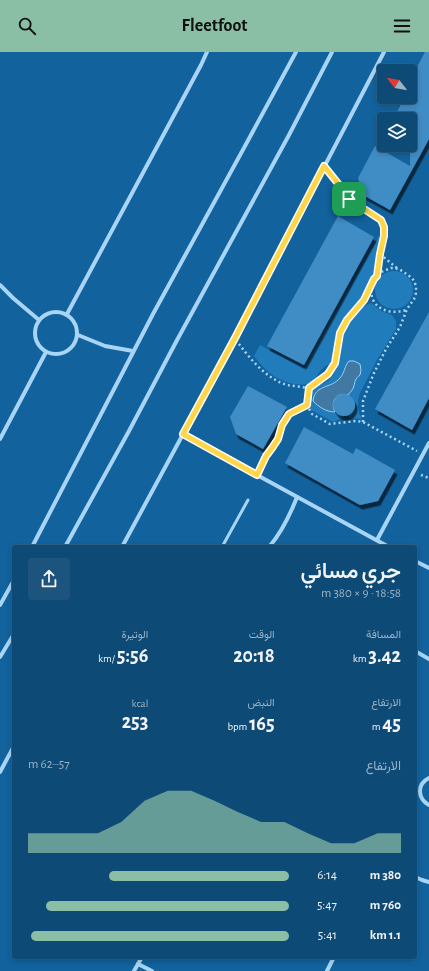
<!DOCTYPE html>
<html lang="ar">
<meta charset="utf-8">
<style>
body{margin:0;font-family:"Alegreya Sans",Vazirmatn,sans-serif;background:#1c547e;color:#f1f3f6;direction:rtl;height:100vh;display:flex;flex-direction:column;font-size:15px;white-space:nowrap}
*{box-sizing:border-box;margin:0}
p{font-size:13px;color:#9bb3c5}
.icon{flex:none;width:22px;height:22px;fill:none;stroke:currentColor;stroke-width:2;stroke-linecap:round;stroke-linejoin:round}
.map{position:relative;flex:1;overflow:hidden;direction:ltr}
.details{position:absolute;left:12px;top:493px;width:405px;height:414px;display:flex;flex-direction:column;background:#0e4a76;border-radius:4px;box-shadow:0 2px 6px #0003,0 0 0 1px #2e6288;direction:rtl}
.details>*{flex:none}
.needle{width:26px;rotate:301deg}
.fabs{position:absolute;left:377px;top:12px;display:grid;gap:8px}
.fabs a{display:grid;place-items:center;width:40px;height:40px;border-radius:4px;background:#0e4a76;box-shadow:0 2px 6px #0003,0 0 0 1px #2e6288;font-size:20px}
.pin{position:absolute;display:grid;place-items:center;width:34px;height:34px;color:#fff;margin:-17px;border-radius:8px;box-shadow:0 2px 6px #0006}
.round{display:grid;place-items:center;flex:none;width:42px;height:42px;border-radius:4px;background:#1c547e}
.head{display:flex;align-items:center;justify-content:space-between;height:68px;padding:0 16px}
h1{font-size:22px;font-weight:600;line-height:30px}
.stats{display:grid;grid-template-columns:repeat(3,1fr);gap:6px;height:68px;padding:4px 16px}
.stats div{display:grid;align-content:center}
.stats b{font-size:20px;font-weight:600}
.stats small{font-size:11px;font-weight:400}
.stats p{font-size:11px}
.chart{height:112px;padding:8px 16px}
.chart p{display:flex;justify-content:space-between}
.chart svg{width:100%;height:72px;margin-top:4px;fill:#8abfa5;opacity:.7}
ul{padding:0 16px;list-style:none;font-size:13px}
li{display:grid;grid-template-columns:64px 48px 1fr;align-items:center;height:30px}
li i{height:10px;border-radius:5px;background:#8abfa5}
header{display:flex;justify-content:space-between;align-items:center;height:52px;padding:0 16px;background:#8abfa5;color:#111;font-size:18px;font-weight:600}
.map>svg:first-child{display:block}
</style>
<header><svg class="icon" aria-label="menu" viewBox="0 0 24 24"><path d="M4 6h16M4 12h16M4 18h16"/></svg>Fleetfoot<svg class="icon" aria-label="search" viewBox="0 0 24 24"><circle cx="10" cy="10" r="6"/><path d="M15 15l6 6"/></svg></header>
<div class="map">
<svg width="429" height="919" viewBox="0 0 429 919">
<defs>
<filter id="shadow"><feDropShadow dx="2.5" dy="4.5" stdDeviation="0" flood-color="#0009"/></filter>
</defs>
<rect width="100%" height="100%" fill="#12629e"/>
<!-- green -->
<g fill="#207cbb">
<path d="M 382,179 L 381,193 L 377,211 L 364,244 L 353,257 L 347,263 L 341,274 L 337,285 L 334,298 L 333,311 C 323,314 317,320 315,331 C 289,337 269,325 254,304 L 260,293 L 304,317 Z"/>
<circle cx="394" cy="238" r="19"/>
<path d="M 371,251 L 381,259 L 392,263 L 396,269 L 396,277 L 377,308 L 360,341 L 358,348 L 358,355 L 359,361 L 362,367 L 350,366 L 348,364 C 354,360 356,355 354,348 L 348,343 C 350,340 353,338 353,334 C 355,329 355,327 360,323 L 360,312 L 354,309 L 349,309 C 345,314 346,315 344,321 C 340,330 329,333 320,336 L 329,360 C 337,360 337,364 344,364 L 343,366 L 333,370 L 311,358 C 309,352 308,340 315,336 C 323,331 330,330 334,321 C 339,312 339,301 341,291 C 344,275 354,256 371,251 Z"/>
</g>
<!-- water -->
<path fill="#4179a3" stroke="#9ad2f8" d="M 349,309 L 354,309 L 360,312 L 361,318 L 360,323 C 355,327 355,329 354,334 C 353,338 350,340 348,343 C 336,340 330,350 335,360 C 326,360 319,355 313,349 C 315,332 331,337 340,326 C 345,320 344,315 349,309 Z"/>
<!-- building -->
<g fill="#3f8dc6" filter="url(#shadow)">
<polygon points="425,0 429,0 429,87 390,158 363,143 358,126 375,94 410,114 410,67 393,67 405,45 410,45 410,28"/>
<polygon points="338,164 374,185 304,313 267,294"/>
<polygon points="429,260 429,346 412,378 375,357"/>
<polygon points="248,334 287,355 263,397 236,382 230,365"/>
<circle cx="344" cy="353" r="11"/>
<polygon points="304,375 353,402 356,396 395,418 378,449 360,453 285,411"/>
</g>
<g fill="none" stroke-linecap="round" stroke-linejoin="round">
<!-- path -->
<g stroke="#a8d5f5" stroke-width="2.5" stroke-dasharray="2 3" stroke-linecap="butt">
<polyline points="330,121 340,134 349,147 381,168 384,175 384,184 380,202 377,223"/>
<polyline points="380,202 398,217"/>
<path d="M 372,233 C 367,255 388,264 406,258"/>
<path d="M 239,292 C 251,308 267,327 287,333 C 294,334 302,335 309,336"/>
<polyline points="363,370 363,349 374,321 386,297 400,275 407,257 414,247 416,241 416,234 414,229 412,226 405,221 399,217 391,216 381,220 374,227 364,248 347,268 341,281 335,311 328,322 309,336 307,353 312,362 330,372 356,369 363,370 417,399"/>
<polyline points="260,416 265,404 272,396 278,387 283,373 289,362 307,353"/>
<polyline points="421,423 429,426"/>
</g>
<!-- service -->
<polyline stroke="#a8d5f5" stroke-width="3" points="222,495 248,448"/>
<!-- minor -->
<g stroke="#a8d5f5" stroke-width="4">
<polyline points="0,233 13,246 39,268"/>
<circle cx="56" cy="281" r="21"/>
<polyline points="67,262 201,13 207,0"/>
<polyline points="78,283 105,294 133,299"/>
<polyline points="183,382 257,423 389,495"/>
<polyline points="0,387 46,300"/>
<polyline points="377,488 429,391"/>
<polyline points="32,495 153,262 245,94 296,0"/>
<polyline points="65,495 129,379 176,290 289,83 332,0"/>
<polyline points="122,495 235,286 384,0"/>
<path d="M 269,495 C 282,480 290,463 297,445"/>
<polyline points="415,509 429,516"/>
<polyline points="0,553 14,528"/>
<polyline points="415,599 429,607"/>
<polyline points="0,605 14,582"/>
<polyline points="0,720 14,694"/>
<path d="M 429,726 C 417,732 417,746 429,753"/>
<polyline points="415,825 422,828 429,830"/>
<polyline points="138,912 152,919"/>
<polyline points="134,919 142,905"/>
<polyline points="327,919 334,905"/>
</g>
</g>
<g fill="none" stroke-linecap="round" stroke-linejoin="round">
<defs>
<polygon id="route" points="324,114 340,134 349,147 381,168 384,175 384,184 380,202 377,224 374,227 364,248 347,268 340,281 335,311 328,322 309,336 307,353 289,362 282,373 278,387 272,396 266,404 257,423 183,382 235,286"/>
</defs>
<!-- route casing -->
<use href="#route" stroke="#fff" stroke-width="8"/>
<!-- route -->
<use href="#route" stroke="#ffd54a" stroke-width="5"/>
</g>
</svg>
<div class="fabs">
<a><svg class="needle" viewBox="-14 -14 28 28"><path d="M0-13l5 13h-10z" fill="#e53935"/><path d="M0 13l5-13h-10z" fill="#9bb3c5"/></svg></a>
<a><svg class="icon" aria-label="layers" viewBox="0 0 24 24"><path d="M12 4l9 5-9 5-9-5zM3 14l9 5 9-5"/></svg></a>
</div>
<div class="pin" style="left:349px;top:147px;background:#1e9e55"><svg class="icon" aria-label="arrive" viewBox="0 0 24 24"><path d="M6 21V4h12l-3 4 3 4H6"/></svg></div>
<section class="details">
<div class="head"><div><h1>جري مسائي</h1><p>18:58 · 9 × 380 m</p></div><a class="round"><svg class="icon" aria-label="share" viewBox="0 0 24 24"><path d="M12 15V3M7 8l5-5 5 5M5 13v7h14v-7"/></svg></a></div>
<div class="stats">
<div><p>المسافة</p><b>3.42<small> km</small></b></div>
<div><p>الوقت</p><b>20:18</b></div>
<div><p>الوتيرة</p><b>5:56<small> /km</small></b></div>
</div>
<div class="stats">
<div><p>الارتفاع</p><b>45<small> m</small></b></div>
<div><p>النبض</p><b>165<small> bpm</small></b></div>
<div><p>kcal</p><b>253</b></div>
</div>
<div class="chart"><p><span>الارتفاع</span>57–62 m</p>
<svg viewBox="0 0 160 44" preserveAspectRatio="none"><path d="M0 44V32L10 32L20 32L30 32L40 25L50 12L60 6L70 6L80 12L90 19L100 25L110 25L120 32L130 38L140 38L150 32L160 32V44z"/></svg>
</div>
<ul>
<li><b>380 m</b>6:14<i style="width:69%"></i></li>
<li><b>760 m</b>5:47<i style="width:93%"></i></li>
<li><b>1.1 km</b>5:41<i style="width:99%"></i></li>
</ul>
</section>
</div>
